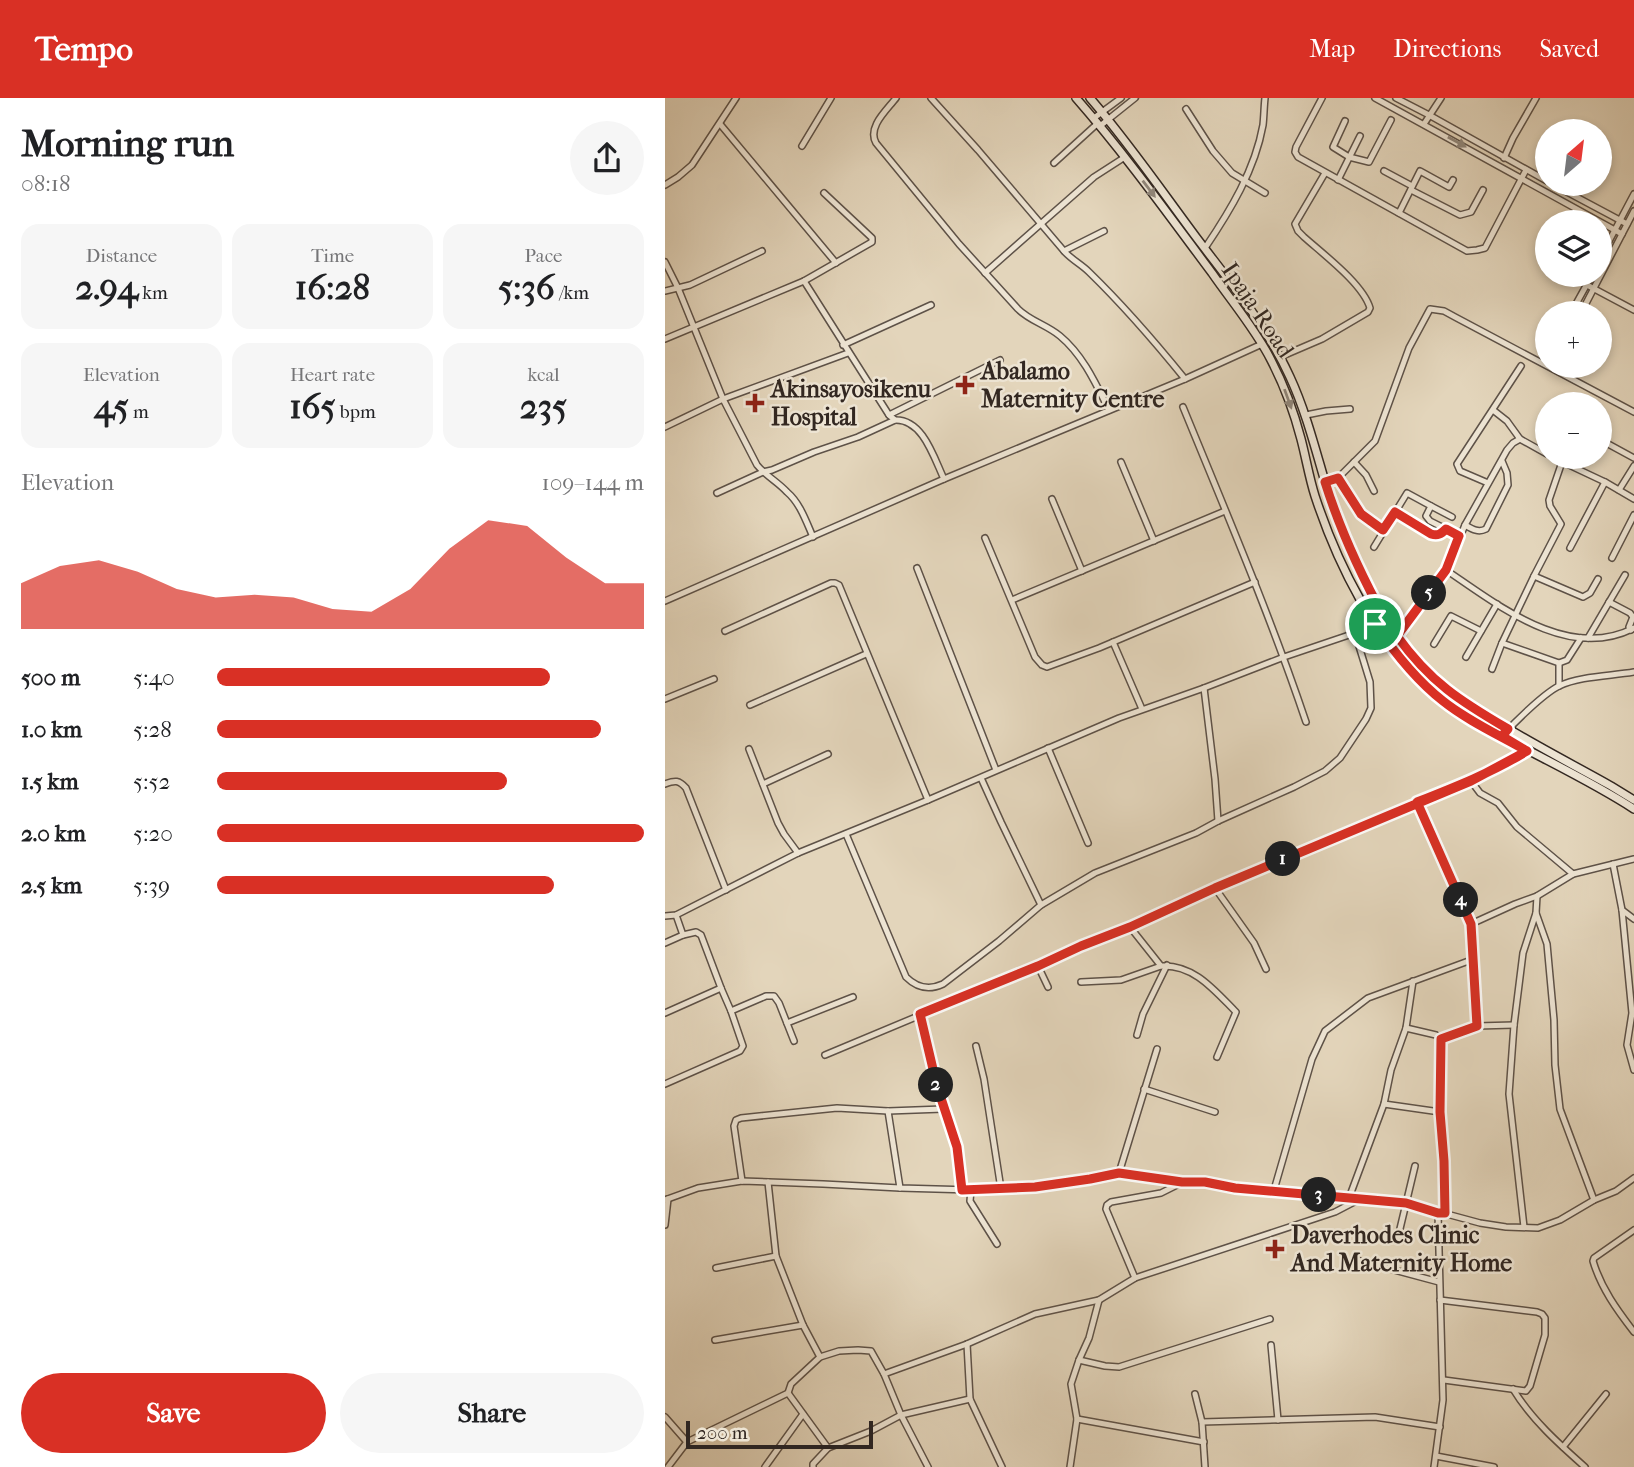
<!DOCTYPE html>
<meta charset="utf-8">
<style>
body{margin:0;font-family:"IM FELL French Canon",serif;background:#f6f6f6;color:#202124;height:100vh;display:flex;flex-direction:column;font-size:26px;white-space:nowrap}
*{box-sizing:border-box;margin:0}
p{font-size:23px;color:#757577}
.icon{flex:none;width:38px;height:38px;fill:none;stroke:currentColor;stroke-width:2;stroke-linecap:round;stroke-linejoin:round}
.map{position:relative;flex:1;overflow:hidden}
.drawer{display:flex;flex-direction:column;background:#fff;width:665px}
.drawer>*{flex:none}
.needle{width:46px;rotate:28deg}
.controls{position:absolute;left:870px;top:21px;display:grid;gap:14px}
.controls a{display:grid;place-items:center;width:77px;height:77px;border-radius:50%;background:#fff;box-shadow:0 4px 10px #0003;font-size:35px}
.scale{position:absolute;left:21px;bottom:18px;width:187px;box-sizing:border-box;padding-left:7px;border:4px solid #322721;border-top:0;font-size:19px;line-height:24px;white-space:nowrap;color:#322721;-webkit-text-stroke:5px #ede4d3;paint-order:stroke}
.pin{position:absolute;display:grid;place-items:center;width:60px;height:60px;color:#fff;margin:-30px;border:4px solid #fff;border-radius:50%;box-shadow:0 2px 7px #0007}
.km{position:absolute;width:35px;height:35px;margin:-18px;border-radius:50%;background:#222;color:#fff;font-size:19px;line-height:35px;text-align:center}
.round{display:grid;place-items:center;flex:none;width:74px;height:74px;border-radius:37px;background:#f6f6f6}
.overview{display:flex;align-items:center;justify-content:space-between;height:119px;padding:0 21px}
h1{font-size:38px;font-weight:700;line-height:52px}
.figures{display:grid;grid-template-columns:repeat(3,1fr);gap:10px;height:119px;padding:7px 21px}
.figures div{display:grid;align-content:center;border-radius:18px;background:#f6f6f6;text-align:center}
.figures b{font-size:35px;font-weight:700}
.figures small{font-size:19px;font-weight:400}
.figures p{font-size:19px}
.chart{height:196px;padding:14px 21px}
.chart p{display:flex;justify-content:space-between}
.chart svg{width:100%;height:126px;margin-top:7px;fill:#d93025;opacity:.7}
.button{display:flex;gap:14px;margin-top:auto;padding:14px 21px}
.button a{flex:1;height:80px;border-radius:42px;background:#d93025;color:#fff;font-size:28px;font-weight:700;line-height:80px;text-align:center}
.button a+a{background:#f6f6f6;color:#202124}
ul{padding:0 21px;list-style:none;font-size:23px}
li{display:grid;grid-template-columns:112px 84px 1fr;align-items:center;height:52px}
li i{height:18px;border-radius:9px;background:#d93025}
header{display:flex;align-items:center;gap:42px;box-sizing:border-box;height:98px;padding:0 35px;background:#d93025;color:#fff}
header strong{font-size:33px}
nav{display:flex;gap:38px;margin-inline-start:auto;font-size:24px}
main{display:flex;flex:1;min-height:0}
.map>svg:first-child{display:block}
</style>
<header>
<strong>Tempo</strong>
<nav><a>Map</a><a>Directions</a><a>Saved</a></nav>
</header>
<main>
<section class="drawer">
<div class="overview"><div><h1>Morning run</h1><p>08:18</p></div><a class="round"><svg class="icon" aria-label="share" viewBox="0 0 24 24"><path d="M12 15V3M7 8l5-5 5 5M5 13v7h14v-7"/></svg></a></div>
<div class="figures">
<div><p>Distance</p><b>2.94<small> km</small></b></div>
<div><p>Time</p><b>16:28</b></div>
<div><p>Pace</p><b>5:36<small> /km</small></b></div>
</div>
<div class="figures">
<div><p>Elevation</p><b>45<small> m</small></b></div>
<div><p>Heart rate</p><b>165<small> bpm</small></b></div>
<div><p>kcal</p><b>235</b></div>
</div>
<div class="chart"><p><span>Elevation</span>109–144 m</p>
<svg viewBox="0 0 160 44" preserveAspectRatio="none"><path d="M0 44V28L10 22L20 20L30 24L40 30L50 33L60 32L70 33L80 37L90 38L100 30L110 16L120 6L130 8L140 19L150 28L160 28V44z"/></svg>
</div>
<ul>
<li><b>500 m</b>5:40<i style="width:78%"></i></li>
<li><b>1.0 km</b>5:28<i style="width:90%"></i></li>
<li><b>1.5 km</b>5:52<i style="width:68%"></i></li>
<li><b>2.0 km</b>5:20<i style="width:100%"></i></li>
<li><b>2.5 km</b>5:39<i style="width:79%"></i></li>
</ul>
<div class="button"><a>Save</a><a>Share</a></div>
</section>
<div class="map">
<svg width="969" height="1369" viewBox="0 0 969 1369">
<rect width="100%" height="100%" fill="#e3d5bb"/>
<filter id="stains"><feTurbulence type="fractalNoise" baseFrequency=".00286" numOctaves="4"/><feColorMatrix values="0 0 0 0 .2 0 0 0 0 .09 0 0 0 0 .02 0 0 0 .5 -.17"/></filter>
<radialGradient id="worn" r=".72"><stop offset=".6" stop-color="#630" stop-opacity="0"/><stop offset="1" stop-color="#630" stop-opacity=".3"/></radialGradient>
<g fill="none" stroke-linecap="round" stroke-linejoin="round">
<defs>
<g id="minor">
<path d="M 231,0 C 222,12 202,29 211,45 L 294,146 L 353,211 C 365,223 382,227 395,238 C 418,257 431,286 444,312"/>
<path d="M 266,0 L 313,52 L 399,153 C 407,162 416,166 424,174 C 458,207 490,244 520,281"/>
<polyline points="657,0 631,49 630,54 633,59 802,153 812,152 820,150 861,72"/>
<polyline points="710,0 957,136"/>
<polyline points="731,0 764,17 882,83"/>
<polyline points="521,11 548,53 567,75 600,95"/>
<polyline points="429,20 456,0"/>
<polyline points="680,23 668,49 684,59 704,64 726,22"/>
<polyline points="55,26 171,165"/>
<polyline points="759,26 776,0"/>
<polyline points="435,28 470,0"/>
<polyline points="137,48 166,0"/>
<polyline points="839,60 848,40 871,0"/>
<polyline points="389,65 433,25"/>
<polyline points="719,73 747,88"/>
<polyline points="673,82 695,38"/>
<polyline points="887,86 962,126"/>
<polyline points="0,87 13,79 27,67 71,0"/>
<polyline points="746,92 795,117 806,114 818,92"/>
<polyline points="734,115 755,73 784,89 788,82"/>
<path d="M 540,150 C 565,113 590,72 598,27 C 599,18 599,9 600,0"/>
<polyline points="399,153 439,133"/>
<polyline points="934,162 969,96"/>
<path d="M 0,164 L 13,190 L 58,301 L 92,367 C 101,378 113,384 122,394 C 135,405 141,423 148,439"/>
<polyline points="320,175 429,79 460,59"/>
<path d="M 139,183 L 224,317 L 230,322 C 258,321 269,360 279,381"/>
<polyline points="922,187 969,212"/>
<polyline points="0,193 25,187 97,153"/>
<polyline points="906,215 927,177"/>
<polyline points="916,215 969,113"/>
<polyline points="0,241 139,183 207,144 207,140 159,95"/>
<polyline points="178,247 266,207"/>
<path d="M 615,259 L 657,241 L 703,214 L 705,210 C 698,186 658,156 639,139 L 633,133 L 630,126 L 660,75"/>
<path d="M 518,309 C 561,414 605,517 641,624"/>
<polyline points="828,312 842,323 855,341"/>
<polyline points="224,317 335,262"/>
<polyline points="641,317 661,313 685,311"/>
<polyline points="0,329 58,301 183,255"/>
<polyline points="934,341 969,360"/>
<polyline points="887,359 940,384 969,401"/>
<polyline points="456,364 489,443"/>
<polyline points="689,364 701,377 709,393"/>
<polyline points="673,380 696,416 718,432"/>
<polyline points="660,384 673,380 710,343 744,250 765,211 779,213 790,219 969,314"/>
<polyline points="823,385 795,373 792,366 856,268"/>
<polyline points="954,392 969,368"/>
<polyline points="52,395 98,374 107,372 149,354 193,339 230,322"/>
<polyline points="387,401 417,473"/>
<polyline points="766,408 787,419"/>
<path d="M 730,413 L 767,436 C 773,438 776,436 781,431"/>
<path d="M 800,427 C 807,431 813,435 821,431 L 843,387 L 842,375 L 837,363"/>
<polyline points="320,440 370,559 377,567 382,569 434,550 590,484"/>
<polyline points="709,449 742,395 766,408 761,418 765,423 795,438"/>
<polyline points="905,450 940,384"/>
<polyline points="947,460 969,417"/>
<polyline points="252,470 331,672"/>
<path d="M 781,472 C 833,507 903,564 969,530"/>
<polyline points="869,478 918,499 925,495 933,481"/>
<polyline points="347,502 560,413"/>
<polyline points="0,503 279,381 520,281 597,246"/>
<polyline points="944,504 965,515 968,519 964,529 966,532"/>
<polyline points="60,533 166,485 170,485 174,487 263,702"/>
<polyline points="732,538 781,472 800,427 842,352 848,345 855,341 882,356"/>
<polyline points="923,540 960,477"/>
<polyline points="448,544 477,611"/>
<polyline points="837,545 894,565 902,562 916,540"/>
<polyline points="769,546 786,518 816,533"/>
<polyline points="801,559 832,506"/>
<polyline points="894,565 894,588"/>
<polyline points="827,571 837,545 869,478 896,426 885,408 884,402 897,364"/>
<polyline points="539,590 550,681 553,723"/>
<polyline points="0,601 49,581"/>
<polyline points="85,607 201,556"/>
<path d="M 837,638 C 849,625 878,596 894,588 C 915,578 946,578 969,574"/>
<polyline points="383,650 423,745"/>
<polyline points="84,651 113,725 119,736 133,755"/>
<polyline points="316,680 336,724 376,807"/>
<polyline points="806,683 815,695 833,705 852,729 908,776"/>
<path d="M 0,686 C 10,682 14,682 21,690 L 61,792"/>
<polyline points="98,686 163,656"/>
<polyline points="752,704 806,826 812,928"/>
<path d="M 181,736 L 241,879 C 252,890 265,892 278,886 L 334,843 L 376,807 L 430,775 L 531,735 L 553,723 L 629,689 L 660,673 L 675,660 L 701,621 L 706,610 L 705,584 L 690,535"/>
<polyline points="948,766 957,812 969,821"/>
<polyline points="550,790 589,845 601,871"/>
<polyline points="872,798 871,815 882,846 889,922 890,967 895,1011 929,1102"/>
<polyline points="957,812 967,915 962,947 969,972"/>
<polyline points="0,818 11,817 133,755 263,702 454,620 539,590 619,559 690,535 720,521"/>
<polyline points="806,826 850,806 872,798 908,776 969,761"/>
<path d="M 465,829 L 496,868 C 529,866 550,893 571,914 L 552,959"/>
<polyline points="0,845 18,837 11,817"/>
<polyline points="373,868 383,889"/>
<polyline points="416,884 456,882 496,868"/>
<polyline points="66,913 101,898 109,898 114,905 129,943"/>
<polyline points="0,915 56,890 36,837 31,834 18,837"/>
<polyline points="255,916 272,988 292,1049 297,1092"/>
<polyline points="122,925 188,899"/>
<polyline points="741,930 771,937 776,941 775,1014 779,1063 780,1115"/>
<polyline points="472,937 478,916 502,867"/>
<polyline points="776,941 812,928 849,927"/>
<polyline points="311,948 319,981 336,1091"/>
<polyline points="160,957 373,868 416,848 465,829 550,790 806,683 862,653"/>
<polyline points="0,986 75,953 78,948 66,913 56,890"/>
<polyline points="479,991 550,1014"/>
<polyline points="719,1006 775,1014"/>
<polyline points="223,1013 235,1090"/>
<polyline points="454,1075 492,951"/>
<polyline points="77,1083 69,1028 71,1022 76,1020 172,1010 223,1013 278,1011"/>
<polyline points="103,1084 111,1158 138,1227 155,1259"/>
<polyline points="306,1092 305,1103 332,1146"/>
<polyline points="609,1092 647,961 660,933 703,900 809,861"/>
<polyline points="684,1100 719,1006 726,972 741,930 748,883"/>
<polyline points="0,1102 33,1090 77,1083 158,1086 235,1090 306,1092 370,1089 398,1084 425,1081 454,1075 517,1084 540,1084 570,1090 609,1092 741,1105 815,1125 841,1129 873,1130 895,1122 929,1102 951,1093 969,1080"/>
<polyline points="0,1127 3,1101"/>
<polyline points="859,1129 844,996 849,927 858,855 871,815"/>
<path d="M 969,1132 L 929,1160 L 928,1163 C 936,1190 952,1212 969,1234"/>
<polyline points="733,1139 750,1068"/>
<polyline points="692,1162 774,1184"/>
<polyline points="51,1170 111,1158"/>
<polyline points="470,1180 441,1111 442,1107 446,1104 496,1095 516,1085"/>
<polyline points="775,1202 872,1214 877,1216 880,1220 880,1237 865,1288 861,1293 779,1282"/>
<polyline points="50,1242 138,1227"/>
<polyline points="302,1246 305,1301 337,1369"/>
<polyline points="606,1247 613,1322"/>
<polyline points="414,1262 440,1268 454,1269 605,1221"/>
<polyline points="219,1276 302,1246 370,1216 434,1202 470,1180 670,1114 693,1102"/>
<path d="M 848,1291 C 866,1321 894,1346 920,1369"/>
<polyline points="123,1295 163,1350"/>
<polyline points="530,1296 537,1324 540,1369"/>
<polyline points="0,1319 22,1344 3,1369"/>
<polyline points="412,1321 539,1344"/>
<polyline points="537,1324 710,1319 775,1329"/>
<polyline points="22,1344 123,1295 126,1286 155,1259 174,1253 193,1252 206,1253 219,1276 236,1317 263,1369"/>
<polyline points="898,1349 941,1296"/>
<polyline points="771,1358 829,1369"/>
<polyline points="100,1369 138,1316"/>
<polyline points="148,1369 148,1366 163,1350 206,1333 236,1317 305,1301"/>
<polyline points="405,1369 412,1321 406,1286 414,1262 424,1240 434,1202"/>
<polyline points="769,1369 778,1302 773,1115"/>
</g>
<g id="secondary">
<path d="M 411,0 C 460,56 503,116 547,175 C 567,204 591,232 606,262 C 619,287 629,314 636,341 C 641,360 644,379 650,398 C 673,468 710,541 764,591 C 783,608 804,620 826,632 C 873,659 923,681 969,711"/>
<path d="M 425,0 C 463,44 496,92 531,139 C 565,184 602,228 625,279 C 644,320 654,367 668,410 C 687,465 718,528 758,571 C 784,598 816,616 849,634 C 881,653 914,670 946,688 L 969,702"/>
</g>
</defs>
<!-- minor casing -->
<use href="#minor" stroke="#5e5248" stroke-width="8"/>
<!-- secondary casing -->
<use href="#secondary" stroke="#322721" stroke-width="10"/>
<!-- minor -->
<use href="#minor" stroke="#ede4d3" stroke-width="5"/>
<!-- secondary -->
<use href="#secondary" stroke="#ede4d3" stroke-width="7"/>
</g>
<!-- one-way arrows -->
<defs><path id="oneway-solid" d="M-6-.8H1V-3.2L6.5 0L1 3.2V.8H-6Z" transform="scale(1.75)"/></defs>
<g fill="#90867a">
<use href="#oneway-solid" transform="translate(792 44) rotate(29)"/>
<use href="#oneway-solid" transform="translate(484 91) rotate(53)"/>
<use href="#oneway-solid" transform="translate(623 301) rotate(70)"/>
</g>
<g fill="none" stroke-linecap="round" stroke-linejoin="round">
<defs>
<path id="route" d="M 710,526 C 729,554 751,582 778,603 C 803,623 834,637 862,653 L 806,683 L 550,790 L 465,829 L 416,848 L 373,868 L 255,916 L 272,988 L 292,1049 L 297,1092 L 370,1089 L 425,1081 L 454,1075 L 517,1084 L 540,1084 L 570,1090 L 741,1105 L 773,1115 L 780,1115 L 779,1063 L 775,1014 L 776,941 L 812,928 L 806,826 L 752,704 C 790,689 828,674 862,653 L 837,638 L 843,631 C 795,603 765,584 732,538 L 781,472 L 794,438 L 781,431 C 776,436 773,438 766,436 L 730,414 L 718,432 L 696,416 L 673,380 L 660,384 C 675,432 696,477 720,521 L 710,526"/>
</defs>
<!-- route casing -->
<use href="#route" stroke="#fff" stroke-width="14"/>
<!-- route -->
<use href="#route" stroke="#d93025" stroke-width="9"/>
</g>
<!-- markers -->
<g fill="#8f2418" stroke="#ede4d3" stroke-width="2.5">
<path d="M296.5 276.5h7v7h7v7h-7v7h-7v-7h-7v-7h7z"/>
<path d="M86.5 294.5h7v7h7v7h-7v7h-7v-7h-7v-7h7z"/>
<path d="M606.5 1140.5h7v7h7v7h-7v7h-7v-7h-7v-7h7z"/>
</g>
<g text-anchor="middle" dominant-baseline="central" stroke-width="5" stroke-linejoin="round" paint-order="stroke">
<!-- street labels -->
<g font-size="24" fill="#322721" stroke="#ede4d3">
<text transform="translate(593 212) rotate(56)">Ipaja Road</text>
</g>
<!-- poi labels -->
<g font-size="24" font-weight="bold" fill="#322721" stroke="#ede4d3" text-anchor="start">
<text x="316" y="273">Abalamo<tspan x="316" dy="28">Maternity Centre</tspan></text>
<text x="106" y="291">Akinsayosikenu<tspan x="106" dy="28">Hospital</tspan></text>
<text x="626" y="1137">Daverhodes Clinic<tspan x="626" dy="28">And Maternity Home</tspan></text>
</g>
</g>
<rect width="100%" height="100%" filter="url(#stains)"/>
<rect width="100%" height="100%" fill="url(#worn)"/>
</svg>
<div class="controls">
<a><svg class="needle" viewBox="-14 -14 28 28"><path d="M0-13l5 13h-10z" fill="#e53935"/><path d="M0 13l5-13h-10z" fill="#757577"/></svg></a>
<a><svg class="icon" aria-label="layers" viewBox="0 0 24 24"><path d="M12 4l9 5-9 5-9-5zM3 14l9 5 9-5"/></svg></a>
<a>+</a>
<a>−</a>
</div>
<div class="scale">200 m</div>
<div class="pin" style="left:710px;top:526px;background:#1e9e55"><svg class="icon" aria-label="arrive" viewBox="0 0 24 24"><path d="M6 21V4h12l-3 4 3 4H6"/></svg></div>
<b class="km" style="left:618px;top:761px">1</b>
<b class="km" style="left:271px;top:987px">2</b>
<b class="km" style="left:654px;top:1097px">3</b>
<b class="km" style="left:796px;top:802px">4</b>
<b class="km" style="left:764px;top:495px">5</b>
</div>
</main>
